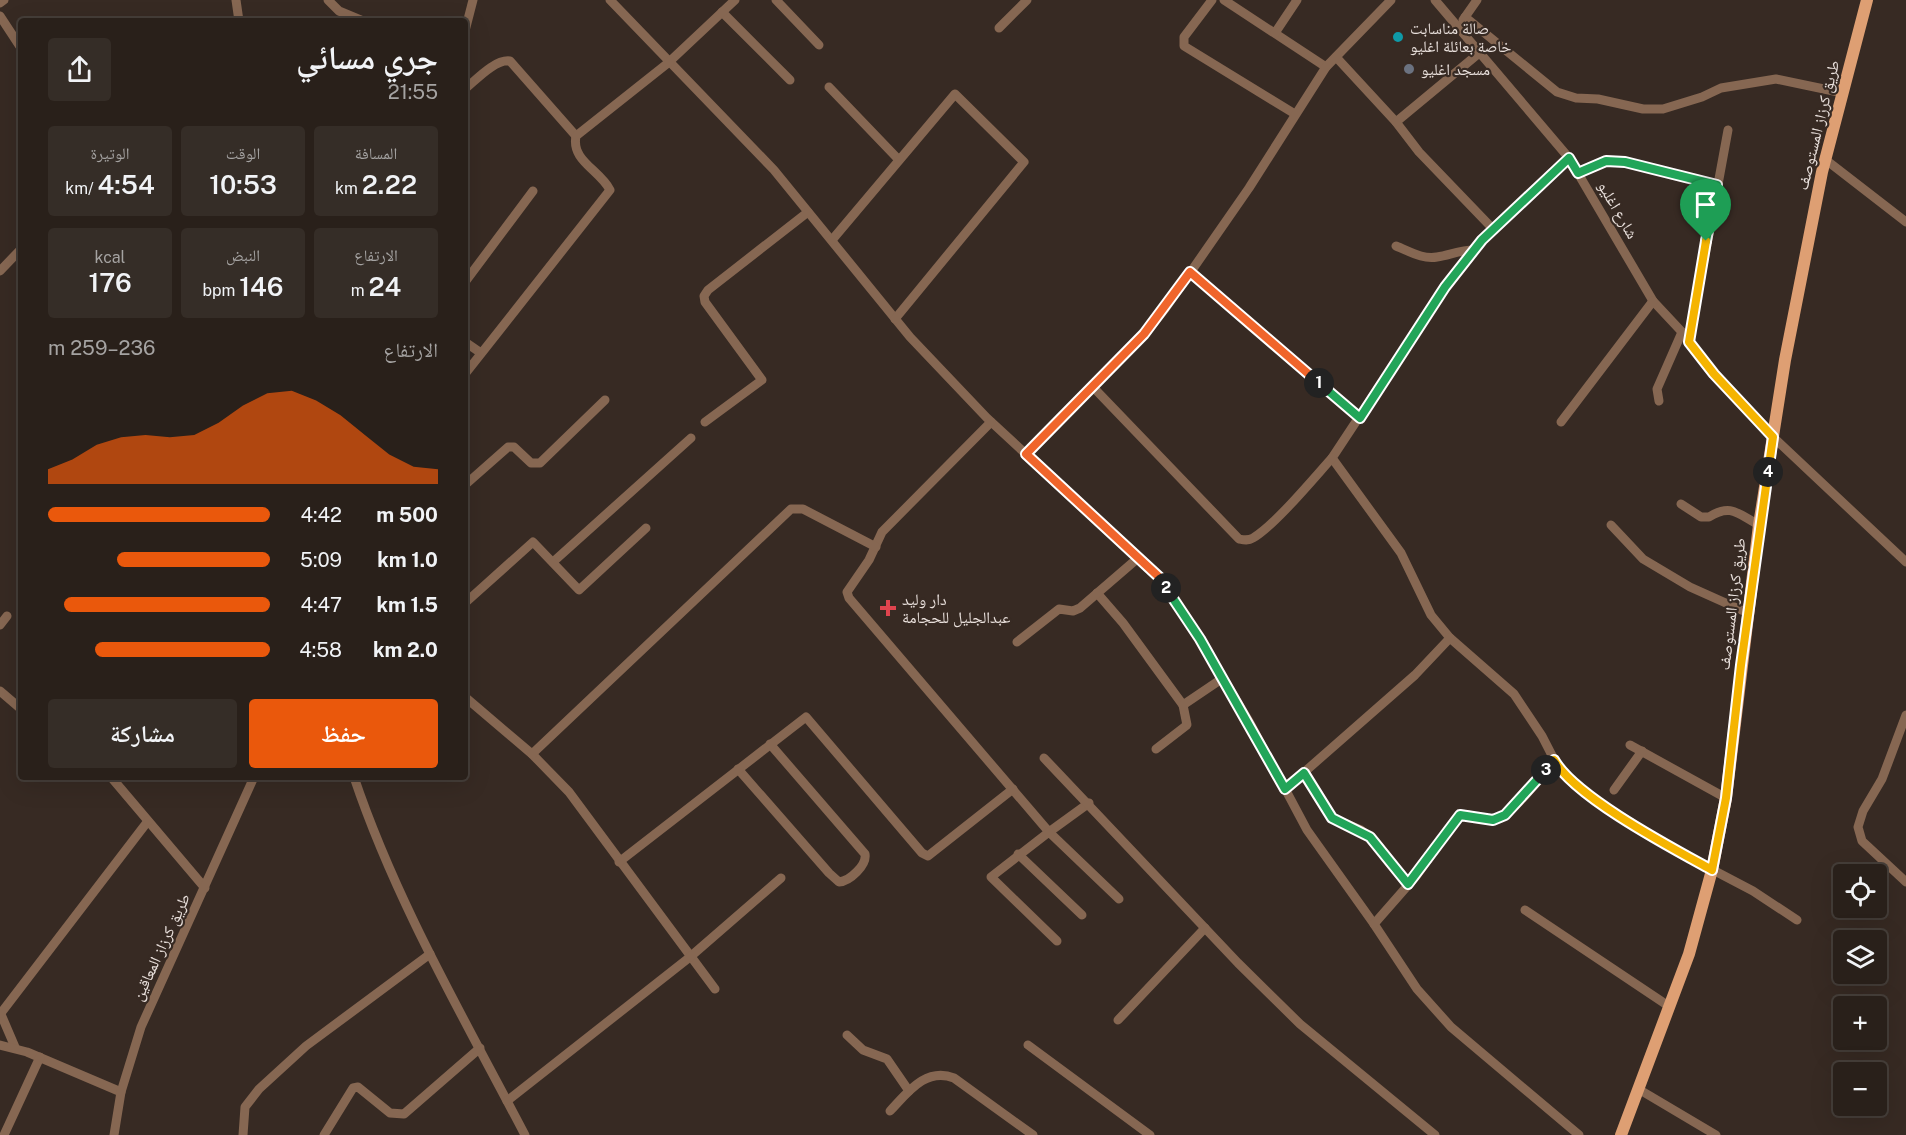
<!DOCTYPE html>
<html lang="ar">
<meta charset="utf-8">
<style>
body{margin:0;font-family:"Public Sans","Noto Naskh Arabic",sans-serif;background:#352d27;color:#f1f3f6;direction:rtl;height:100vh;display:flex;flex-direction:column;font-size:22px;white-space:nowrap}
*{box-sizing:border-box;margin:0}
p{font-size:20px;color:#a5a3a2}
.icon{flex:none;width:33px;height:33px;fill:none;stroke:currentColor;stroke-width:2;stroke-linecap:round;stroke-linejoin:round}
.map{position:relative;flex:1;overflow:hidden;direction:ltr}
.drawer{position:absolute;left:18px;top:18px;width:450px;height:762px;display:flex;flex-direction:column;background:#29201a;border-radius:6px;box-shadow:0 6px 24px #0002,0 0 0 2px #453e39;direction:rtl}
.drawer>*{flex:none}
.fabs{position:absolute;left:1833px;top:864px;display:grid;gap:12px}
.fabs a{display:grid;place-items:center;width:54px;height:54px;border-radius:6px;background:#29201a;box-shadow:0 6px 24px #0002,0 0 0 2px #453e39;font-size:30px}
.pin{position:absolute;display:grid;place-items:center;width:51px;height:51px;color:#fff;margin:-62px -26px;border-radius:50% 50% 50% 0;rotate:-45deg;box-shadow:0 0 6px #0007}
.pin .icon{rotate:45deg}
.km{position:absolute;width:30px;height:30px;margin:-15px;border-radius:50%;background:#222;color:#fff;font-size:16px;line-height:30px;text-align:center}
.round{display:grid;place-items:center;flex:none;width:63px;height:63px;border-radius:6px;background:#352d27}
.overview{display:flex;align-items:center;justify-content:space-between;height:102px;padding:0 30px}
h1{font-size:33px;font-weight:600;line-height:45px}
.metrics{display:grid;grid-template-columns:repeat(3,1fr);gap:9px;height:102px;padding:6px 30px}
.metrics div{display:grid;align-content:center;border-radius:6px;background:#352d27;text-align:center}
.metrics b{font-size:26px;font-weight:600}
.metrics small{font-size:16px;font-weight:400}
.metrics p{font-size:16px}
.chart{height:168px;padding:12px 30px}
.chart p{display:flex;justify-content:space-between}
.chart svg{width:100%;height:108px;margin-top:6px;fill:#ea580c;opacity:.7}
.cta{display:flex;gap:12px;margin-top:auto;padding:12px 30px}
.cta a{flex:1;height:69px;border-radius:6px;background:#ea580c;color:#fff;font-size:24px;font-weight:600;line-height:69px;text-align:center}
.cta a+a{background:#352d27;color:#f1f3f6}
ul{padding:0 30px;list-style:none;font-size:20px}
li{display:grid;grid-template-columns:96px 72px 1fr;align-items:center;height:45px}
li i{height:15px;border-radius:8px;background:#ea580c}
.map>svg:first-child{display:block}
</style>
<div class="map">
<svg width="1906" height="1135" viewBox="0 0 1906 1135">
<rect width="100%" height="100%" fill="#372a23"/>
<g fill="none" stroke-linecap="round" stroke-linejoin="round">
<!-- minor -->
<g stroke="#866752" stroke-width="9">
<polyline points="236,0 239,21"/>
<polyline points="328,0 339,11 363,21"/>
<polyline points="610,0 774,170 910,337 987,418 1159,577 1200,639 1250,723 1307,830 1374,924 1417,989 1451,1027 1579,1135"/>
<polyline points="776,0 819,45"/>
<polyline points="1212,0 1184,37 1184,46 1295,114"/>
<polyline points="1224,0 1326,67"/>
<polyline points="1435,0 1569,158 1653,301 1682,332 1714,374 1773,437 1906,562"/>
<polyline points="0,3 4,0"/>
<polyline points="722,12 790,80"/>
<polyline points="0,16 21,48"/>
<polyline points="1465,17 1557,92 1576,98 1598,99 1643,109 1663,109 1702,97 1721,88 1776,79 1843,93"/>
<polyline points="1463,20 1477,0"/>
<polyline points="999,28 1027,0"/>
<polyline points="465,31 473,0"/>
<polyline points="1275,33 1297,0"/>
<polyline points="1336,57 1396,122 1419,152 1494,230"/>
<polyline points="829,87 899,160"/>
<path d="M 465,89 C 476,80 495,59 510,61 L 576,136"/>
<polyline points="1396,122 1478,54"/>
<polyline points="1569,158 1482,240 1445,287 1332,458 1401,553 1431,615 1450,638 1514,694 1542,736 1559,769 1592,798 1673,849 1753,891 1797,920"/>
<polyline points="1826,160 1906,222"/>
<polyline points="1578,173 1606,161 1625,162 1717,185"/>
<polyline points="832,240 955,94 1024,162 895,319"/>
<path d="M 1396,246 C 1409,251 1423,260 1437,257 C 1450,255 1460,250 1474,250"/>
<polyline points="0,271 21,249"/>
<polyline points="1190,272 1360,418"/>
<polyline points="465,282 533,191"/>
<polyline points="465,342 481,353"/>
<polyline points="1689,342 1728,130"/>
<path d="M 465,374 L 610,190 C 600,170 571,161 576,136 L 668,63 L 735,0"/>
<path d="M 1092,386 L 1239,539 C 1244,540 1248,541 1253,538 C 1275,525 1313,479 1332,458"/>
<polyline points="1659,401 1657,389 1682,332"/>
<polyline points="705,422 762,380 705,302 704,296 708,290 808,212"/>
<polyline points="991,422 882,532 869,560 847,592 849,598 1049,832 1089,803"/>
<polyline points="1561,422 1653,301"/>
<polyline points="1026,454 1145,334 1165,309 1249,188 1326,67 1391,0"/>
<polyline points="465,485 508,447 514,447 531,463 540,463 605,400"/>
<path d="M 1681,504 L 1701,517 L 1709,517 C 1731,503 1738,514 1759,525"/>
<polyline points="1611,525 1643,559 1690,587 1748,613"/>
<polyline points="553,562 691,438"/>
<polyline points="1097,593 1123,623 1183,705"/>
<polyline points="465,603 533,542 579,590 646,528"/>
<polyline points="0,625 7,616"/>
<polyline points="1017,642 1059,609 1073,611 1080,608 1138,558"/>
<polyline points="0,691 21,709"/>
<polyline points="465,697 532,754 569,792 715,989"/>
<polyline points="1906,715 1882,779 1863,811 1858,827 1862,841 1906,882"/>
<polyline points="1630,745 1726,798"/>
<polyline points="1156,749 1187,725 1183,705 1223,678"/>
<polyline points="532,754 791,509 803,509 876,547"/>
<polyline points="1044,758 1238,963 1300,1024 1435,1135"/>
<path d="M 738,769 L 829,873 L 839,882 C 850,881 867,865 865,854 L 770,744"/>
<polyline points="1304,773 1332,818 1361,830 1370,837 1408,884"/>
<polyline points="111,777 205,888"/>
<path d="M 354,777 C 396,902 464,1018 525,1135"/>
<polyline points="1285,789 1415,675 1450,638"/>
<polyline points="1614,790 1642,751"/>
<polyline points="1018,854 1082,915"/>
<polyline points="619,862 806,717 922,853 928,856 1013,789"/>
<polyline points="1525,910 1670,1007"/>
<path d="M 1374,924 L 1417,875 L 1460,815 C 1472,812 1481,822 1493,820 C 1512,817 1541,776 1554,761"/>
<polyline points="1057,941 991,877 1049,832 1119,899"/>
<polyline points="0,1012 15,1047"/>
<polyline points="1,1013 148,821"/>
<polyline points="1118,1020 1205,928"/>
<polyline points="847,1035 863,1050 887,1059 909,1091"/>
<polyline points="0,1045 27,1052 121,1092"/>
<polyline points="1028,1045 1150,1135"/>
<polyline points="1640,1090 1716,1135"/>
<polyline points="507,1101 690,957 781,878"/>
<path d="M 890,1111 C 908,1092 926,1067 954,1078 L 1033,1135"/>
<polyline points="4,1135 40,1057"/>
<polyline points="114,1135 121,1092 141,1027 254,777"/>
<polyline points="243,1135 245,1107 259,1089 306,1046 430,954"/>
<polyline points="324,1135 353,1088 358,1087 390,1113 404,1114 480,1048"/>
</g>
<!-- major -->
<polyline stroke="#de9f73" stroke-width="12" points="1621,1135 1689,954 1712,870 1726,798 1759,525 1785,360 1822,172 1867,0"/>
</g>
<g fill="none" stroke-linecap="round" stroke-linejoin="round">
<defs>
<polyline id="split-1" points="1319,383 1360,418 1445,287 1482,240 1569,158 1578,173 1606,161 1625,162 1717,185 1706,241"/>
<polyline id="split-2" points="1166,588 1159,577 1026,454 1144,334 1190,272 1319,383"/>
<polyline id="split-3" points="1166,588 1200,639 1285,789 1304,773 1332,818 1370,837 1408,884 1460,815 1493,820 1505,815 1546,770"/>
<path id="split-4" d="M 1546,770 L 1554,760 C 1575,797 1672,848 1712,870 L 1726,798 L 1741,665 L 1768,472"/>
<polyline id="split-5" points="1706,241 1689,342 1714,374 1773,437 1768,472"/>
</defs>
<!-- split-1 casing -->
<use href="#split-1" stroke="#fff" stroke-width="12"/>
<!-- split-2 casing -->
<use href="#split-2" stroke="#fff" stroke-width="12"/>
<!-- split-3 casing -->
<use href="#split-3" stroke="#fff" stroke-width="12"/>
<!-- split-4 casing -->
<use href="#split-4" stroke="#fff" stroke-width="12"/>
<!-- split-5 casing -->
<use href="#split-5" stroke="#fff" stroke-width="12"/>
<!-- split-1 -->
<use href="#split-1" stroke="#22a559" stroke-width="8"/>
<!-- split-2 -->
<use href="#split-2" stroke="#f0652b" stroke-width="8"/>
<!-- split-3 -->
<use href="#split-3" stroke="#22a559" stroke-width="8"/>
<!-- split-4 -->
<use href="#split-4" stroke="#f5b400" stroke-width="8"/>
<!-- split-5 -->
<use href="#split-5" stroke="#f5b400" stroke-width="8"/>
</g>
<!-- markers -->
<circle fill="#0f9aa8" stroke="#372a23" stroke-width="2" cx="1398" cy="37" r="6"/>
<circle fill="#6b7280" stroke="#372a23" stroke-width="2" cx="1409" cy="69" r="6"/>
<path fill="#e0444e" stroke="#372a23" stroke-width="2" d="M885 599h6v6h6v6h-6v6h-6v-6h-6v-6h6z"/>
<g text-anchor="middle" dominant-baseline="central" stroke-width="4.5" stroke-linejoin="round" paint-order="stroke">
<!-- poi labels -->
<g font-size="16" fill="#e9e0dc" stroke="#372a23" text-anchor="start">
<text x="1410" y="28">صالة مناسابت<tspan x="1410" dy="18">خاصة بعائلة اغليو</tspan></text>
<text x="1421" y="69">مسجد اغليو</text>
<text x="902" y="599">دار وليد<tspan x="902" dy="18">عبدالجليل للحجامة</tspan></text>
</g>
<!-- street labels -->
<g font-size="16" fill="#e9e0dc" stroke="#372a23">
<text transform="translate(1818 125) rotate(-76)">طريق كرزاز المستوصف</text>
<text transform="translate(1618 210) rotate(60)">شارع اغليو</text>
<text transform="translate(1732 604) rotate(-83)">طريق كرزاز المستوصف</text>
<text transform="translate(161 947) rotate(-65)">طريق كرزاز المعاقين</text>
</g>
</g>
</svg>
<div class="fabs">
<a><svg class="icon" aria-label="locate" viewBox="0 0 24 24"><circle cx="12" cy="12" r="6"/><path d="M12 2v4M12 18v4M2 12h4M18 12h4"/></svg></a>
<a><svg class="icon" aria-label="layers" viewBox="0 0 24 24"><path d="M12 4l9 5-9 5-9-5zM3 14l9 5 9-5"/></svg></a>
<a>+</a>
<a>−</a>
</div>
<div class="pin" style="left:1706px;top:241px;background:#1e9e55"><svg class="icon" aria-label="arrive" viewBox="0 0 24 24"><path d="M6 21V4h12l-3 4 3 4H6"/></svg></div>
<b class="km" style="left:1319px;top:383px">1</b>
<b class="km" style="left:1166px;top:588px">2</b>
<b class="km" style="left:1546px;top:770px">3</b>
<b class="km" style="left:1768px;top:472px">4</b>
<section class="drawer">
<div class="overview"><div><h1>جري مسائي</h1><p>21:55</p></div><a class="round"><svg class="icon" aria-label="share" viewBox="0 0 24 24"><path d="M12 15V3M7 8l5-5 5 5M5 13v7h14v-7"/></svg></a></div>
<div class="metrics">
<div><p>المسافة</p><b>2.22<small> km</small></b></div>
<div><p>الوقت</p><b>10:53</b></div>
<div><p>الوتيرة</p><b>4:54<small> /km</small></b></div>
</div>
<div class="metrics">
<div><p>الارتفاع</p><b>24<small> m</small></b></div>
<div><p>النبض</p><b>146<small> bpm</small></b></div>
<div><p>kcal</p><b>176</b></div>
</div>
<div class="chart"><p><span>الارتفاع</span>236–259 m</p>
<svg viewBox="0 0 160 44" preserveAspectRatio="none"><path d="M0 44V38L10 34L20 28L30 25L40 24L50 25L60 24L70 19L80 12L90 7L100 6L110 10L120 16L130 24L140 32L150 37L160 38V44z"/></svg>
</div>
<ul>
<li><b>500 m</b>4:42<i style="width:100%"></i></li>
<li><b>1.0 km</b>5:09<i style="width:69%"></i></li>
<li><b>1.5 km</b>4:47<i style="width:93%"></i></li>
<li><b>2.0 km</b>4:58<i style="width:79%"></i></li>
</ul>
<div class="cta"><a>حفظ</a><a>مشاركة</a></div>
</section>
</div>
